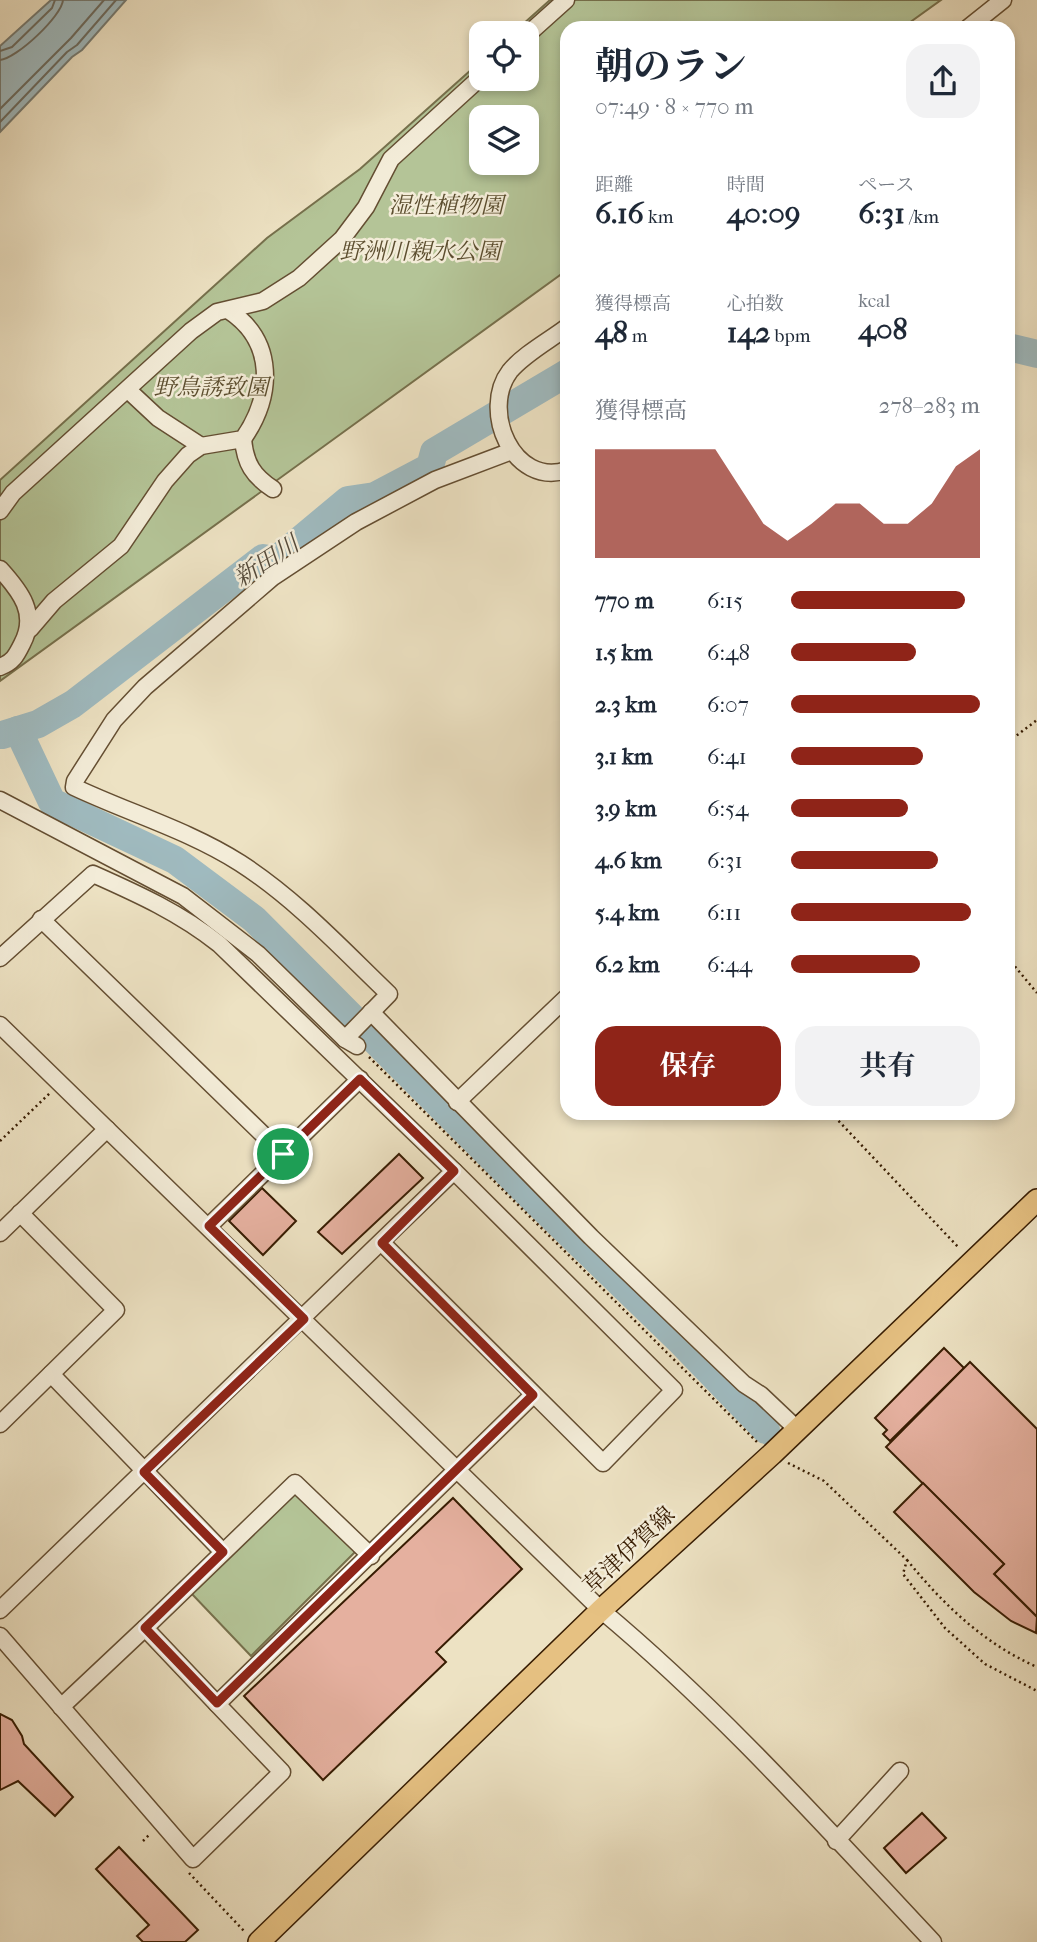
<!DOCTYPE html>
<html lang="ja">
<meta charset="utf-8">
<style>
body{margin:0;font-family:"IM FELL French Canon","Noto Serif JP",serif;background:#f2f2f3;color:#1f2937;height:100vh;display:flex;flex-direction:column;font-size:26px;white-space:nowrap}
*{box-sizing:border-box;margin:0}
p{font-size:23px;color:#747a83}
.icon{flex:none;width:38px;height:38px;fill:none;stroke:currentColor;stroke-width:2;stroke-linecap:round;stroke-linejoin:round}
.map{position:relative;flex:1;overflow:hidden}
.side{position:absolute;left:560px;top:21px;width:455px;height:1099px;display:flex;flex-direction:column;background:#fff;border-radius:21px;box-shadow:0 4px 10px #0003}
.side>*{flex:none}
.tools{position:absolute;left:469px;top:21px;display:grid;gap:14px}
.tools a{display:grid;place-items:center;width:70px;height:70px;border-radius:14px;background:#fff;box-shadow:0 4px 10px #0003;font-size:35px}
.pin{position:absolute;display:grid;place-items:center;width:60px;height:60px;color:#fff;margin:-30px;border:4px solid #fff;border-radius:50%;box-shadow:0 2px 7px #0007}
.round{display:grid;place-items:center;flex:none;width:74px;height:74px;border-radius:21px;background:#f2f2f3}
.summary{display:flex;align-items:center;justify-content:space-between;height:119px;padding:0 35px}
h1{font-size:38px;font-weight:700;line-height:52px}
.figures{display:grid;grid-template-columns:repeat(3,1fr);gap:10px;height:119px;padding:7px 35px}
.figures div{display:grid;align-content:center}
.figures b{font-size:30px;font-weight:700}
.figures small{font-size:19px;font-weight:400}
.figures p{font-size:19px}
.chart{height:196px;padding:14px 35px}
.chart p{display:flex;justify-content:space-between}
.chart svg{width:100%;height:126px;margin-top:7px;fill:#8f2418;opacity:.7}
.primary-button{display:flex;gap:14px;margin-top:auto;padding:14px 35px}
.primary-button a{flex:1;height:80px;border-radius:21px;background:#8f2418;color:#fff;font-size:28px;font-weight:700;line-height:80px;text-align:center}
.primary-button a+a{background:#f2f2f3;color:#1f2937}
ul{padding:0 35px;list-style:none;font-size:23px}
li{display:grid;grid-template-columns:112px 84px 1fr;align-items:center;height:52px}
li i{height:18px;border-radius:9px;background:#8f2418}
.map>svg:first-child{display:block}
</style>
<div class="map">
<svg width="1037" height="1942" viewBox="0 0 1037 1942">
<rect width="100%" height="100%" fill="#ede2c3"/>
<filter id="stains"><feTurbulence type="fractalNoise" baseFrequency=".00286" numOctaves="4"/><feColorMatrix values="0 0 0 0 .2 0 0 0 0 .09 0 0 0 0 .02 0 0 0 .5 -.17"/></filter>
<radialGradient id="worn" r=".72"><stop offset=".6" stop-color="#630" stop-opacity="0"/><stop offset="1" stop-color="#630" stop-opacity=".3"/></radialGradient>
<!-- green -->
<g fill="#b4c497" stroke="#76704c" stroke-width="2" fill-rule="evenodd">
<path d="M 550,0 L 941,0 L 902,28 L 567,28 L 567,270 L 0,681 L 0,480 L 267,238 L 360,169 L 481,61 L 481,79 L 527,79 L 527,33 L 513,33 ZM 481,117 L 527,117 L 527,163 L 481,163 Z"/>
<polygon points="289,1494 300,1495 356,1551 251,1656 191,1593"/>
</g>
<!-- water -->
<polygon fill="#9fbabf" stroke="#757b73" stroke-width="2" points="51,0 126,0 82,50 72,57 0,132 0,46"/>
<g fill="none" stroke-linecap="round" stroke-linejoin="round">
<!-- shore -->
<g stroke="#6b6b60" stroke-width="2">
<polyline points="0,51 12,47 52,8 55,0"/>
<path d="M 0,60 C 16,59 62,16 63,0"/>
<polyline points="0,109 71,38 104,0"/>
<polyline points="0,122 67,52 77,45 116,0"/>
</g>
<!-- river -->
<g stroke="#9fbabf" stroke-width="28">
<polyline points="1008,347 1037,354"/>
<polyline points="18,730 52,802 175,860 254,919 523,1189 682,1343 766,1430"/>
<polyline points="2,735 38,724 73,704 263,558 276,560 348,500 375,496 430,467 434,452 567,373"/>
</g>
</g>
<!-- building -->
<g fill="#e5b09f" stroke="#371c02" stroke-width="2">
<polygon points="399,1154 423,1178 342,1254 318,1232"/>
<polygon points="262,1188 296,1221 263,1255 229,1221"/>
<polygon points="944,1348 964,1368 890,1441 883,1434 887,1430 875,1418"/>
<polygon points="970,1362 1037,1429 1037,1617 994,1574 1004,1564 886,1447"/>
<polygon points="923,1483 1004,1564 994,1574 1037,1617 1036,1633 1011,1621 974,1592 894,1512"/>
<polygon points="453,1498 522,1569 436,1652 446,1662 323,1780 244,1696"/>
<polygon points="0,1714 12,1720 22,1736 24,1744 73,1797 55,1816 18,1781 0,1790"/>
<polygon points="922,1813 946,1838 906,1873 884,1848"/>
<polygon points="119,1847 198,1930 185,1942 143,1942 137,1936 149,1925 96,1869"/>
</g>
<g fill="none" stroke-linecap="round" stroke-linejoin="round">
<defs>
<g id="minor">
<polyline points="968,28 1003,0"/>
<polyline points="527,35 566,0"/>
<path d="M 567,327 C 550,340 524,354 510,371 C 480,410 513,488 567,470"/>
<polyline points="128,390 158,418 201,446"/>
<path d="M 243,439 C 245,463 253,476 273,489"/>
<polyline points="0,511 13,493 191,331 217,312 263,301 299,278 342,239 366,207 391,159 481,77"/>
<path d="M 0,569 C 21,592 38,614 22,644 C 16,656 13,662 0,667"/>
<path d="M 30,629 L 54,601 L 121,546 L 165,481 L 188,455 L 201,446 L 243,439 C 273,396 276,341 228,310"/>
<polyline points="0,800 183,896 258,954 345,1039 357,1046"/>
<polyline points="41,919 283,1154"/>
<path d="M 0,958 L 93,874 C 138,894 180,913 219,944 L 454,1171 L 0,1610"/>
<polyline points="371,1012 591,1237 744,1384 761,1395 798,1430"/>
<path d="M 0,1025 L 601,1610 C 721,1710 826,1828 933,1942"/>
<path d="M 345,1039 L 389,994 C 342,949 296,899 240,863 C 188,830 129,813 74,787 L 75,781 L 114,720 L 145,687 L 273,577 L 356,522 L 435,480 L 509,452"/>
<polyline points="457,1102 567,997"/>
<polyline points="209,1226 360,1079"/>
<polyline points="0,1233 107,1129"/>
<polyline points="382,1243 603,1463 674,1390 454,1171"/>
<polyline points="51,1374 223,1552"/>
<polyline points="0,1424 116,1310 20,1213"/>
<polyline points="145,1628 295,1483 371,1556"/>
<polyline points="0,1636 193,1859 282,1772 217,1704 533,1395"/>
<polyline points="61,1707 145,1628 217,1704"/>
<polyline points="836,1841 900,1771"/>
</g>
<polyline id="major" points="259,1942 601,1610 772,1454 1037,1200"/>
</defs>
<!-- minor casing -->
<use href="#minor" stroke="#644e32" stroke-width="19"/>
<!-- major casing -->
<use href="#major" stroke="#371c02" stroke-width="24"/>
<!-- path -->
<g stroke="#371c02" stroke-width="2.5" stroke-dasharray="2 3.5" stroke-linecap="butt">
<polyline points="1008,742 1037,720"/>
<polyline points="1008,958 1037,993"/>
<polyline points="369,1057 759,1444"/>
<polyline points="831,1113 959,1248"/>
<polyline points="0,1141 50,1093"/>
<polyline points="788,1463 824,1481 907,1560 903,1574 945,1628 985,1664 1037,1691"/>
<path d="M 907,1560 C 944,1605 983,1643 1037,1667"/>
<polyline points="143,1841 150,1834"/>
<polyline points="189,1873 245,1932"/>
</g>
<!-- minor -->
<use href="#minor" stroke="#f3ecd8" stroke-width="16"/>
<!-- major -->
<use href="#major" stroke="#e6c182" stroke-width="21"/>
</g>
<g fill="none" stroke-linecap="round" stroke-linejoin="round">
<defs>
<polygon id="route" points="360,1079 454,1171 382,1243 533,1395 217,1703 145,1628 223,1552 144,1472 304,1319 209,1226"/>
</defs>
<!-- route casing -->
<use href="#route" stroke="#fff" stroke-width="14"/>
<!-- route -->
<use href="#route" stroke="#8f2418" stroke-width="9"/>
</g>
<g text-anchor="middle" dominant-baseline="central" stroke-width="5" stroke-linejoin="round" paint-order="stroke">
<!-- park labels -->
<g font-size="23" font-style="italic" fill="#5c4e2f" stroke="#f3ecd8">
<text x="446" y="205">湿性植物園</text>
<text x="420" y="251">野洲川親水公園</text>
<text x="211" y="387">野鳥誘致園</text>
</g>
<!-- street labels -->
<g font-size="23" fill="#371c02" stroke="#f3ecd8">
<text transform="translate(629 1550) rotate(-43)">草津伊賀線</text>
</g>
<!-- water labels -->
<g font-size="24" font-style="italic" fill="#564b3b" stroke="#f3ecd8">
<text transform="translate(266 561) rotate(-33)">新田川</text>
</g>
</g>
<rect width="100%" height="100%" filter="url(#stains)"/>
<rect width="100%" height="100%" fill="url(#worn)"/>
</svg>
<div class="tools">
<a><svg class="icon" aria-label="locate" viewBox="0 0 24 24"><circle cx="12" cy="12" r="6"/><path d="M12 2v4M12 18v4M2 12h4M18 12h4"/></svg></a>
<a><svg class="icon" aria-label="layers" viewBox="0 0 24 24"><path d="M12 4l9 5-9 5-9-5zM3 14l9 5 9-5"/></svg></a>
</div>
<div class="pin" style="left:283px;top:1154px;background:#1e9e55"><svg class="icon" aria-label="arrive" viewBox="0 0 24 24"><path d="M6 21V4h12l-3 4 3 4H6"/></svg></div>
<section class="side">
<div class="summary"><div><h1>朝のラン</h1><p>07:49 · 8 × 770 m</p></div><a class="round"><svg class="icon" aria-label="share" viewBox="0 0 24 24"><path d="M12 15V3M7 8l5-5 5 5M5 13v7h14v-7"/></svg></a></div>
<div class="figures">
<div><p>距離</p><b>6.16<small> km</small></b></div>
<div><p>時間</p><b>40:09</b></div>
<div><p>ペース</p><b>6:31<small> /km</small></b></div>
</div>
<div class="figures">
<div><p>獲得標高</p><b>48<small> m</small></b></div>
<div><p>心拍数</p><b>142<small> bpm</small></b></div>
<div><p>kcal</p><b>408</b></div>
</div>
<div class="chart"><p><span>獲得標高</span>278–283 m</p>
<svg viewBox="0 0 160 44" preserveAspectRatio="none"><path d="M0 44V6L10 6L20 6L30 6L40 6L50 6L60 19L70 32L80 38L90 32L100 25L110 25L120 32L130 32L140 25L150 12L160 6V44z"/></svg>
</div>
<ul>
<li><b>770 m</b>6:15<i style="width:92%"></i></li>
<li><b>1.5 km</b>6:48<i style="width:66%"></i></li>
<li><b>2.3 km</b>6:07<i style="width:100%"></i></li>
<li><b>3.1 km</b>6:41<i style="width:70%"></i></li>
<li><b>3.9 km</b>6:54<i style="width:62%"></i></li>
<li><b>4.6 km</b>6:31<i style="width:78%"></i></li>
<li><b>5.4 km</b>6:11<i style="width:95%"></i></li>
<li><b>6.2 km</b>6:44<i style="width:68%"></i></li>
</ul>
<div class="primary-button"><a>保存</a><a>共有</a></div>
</section>
</div>
